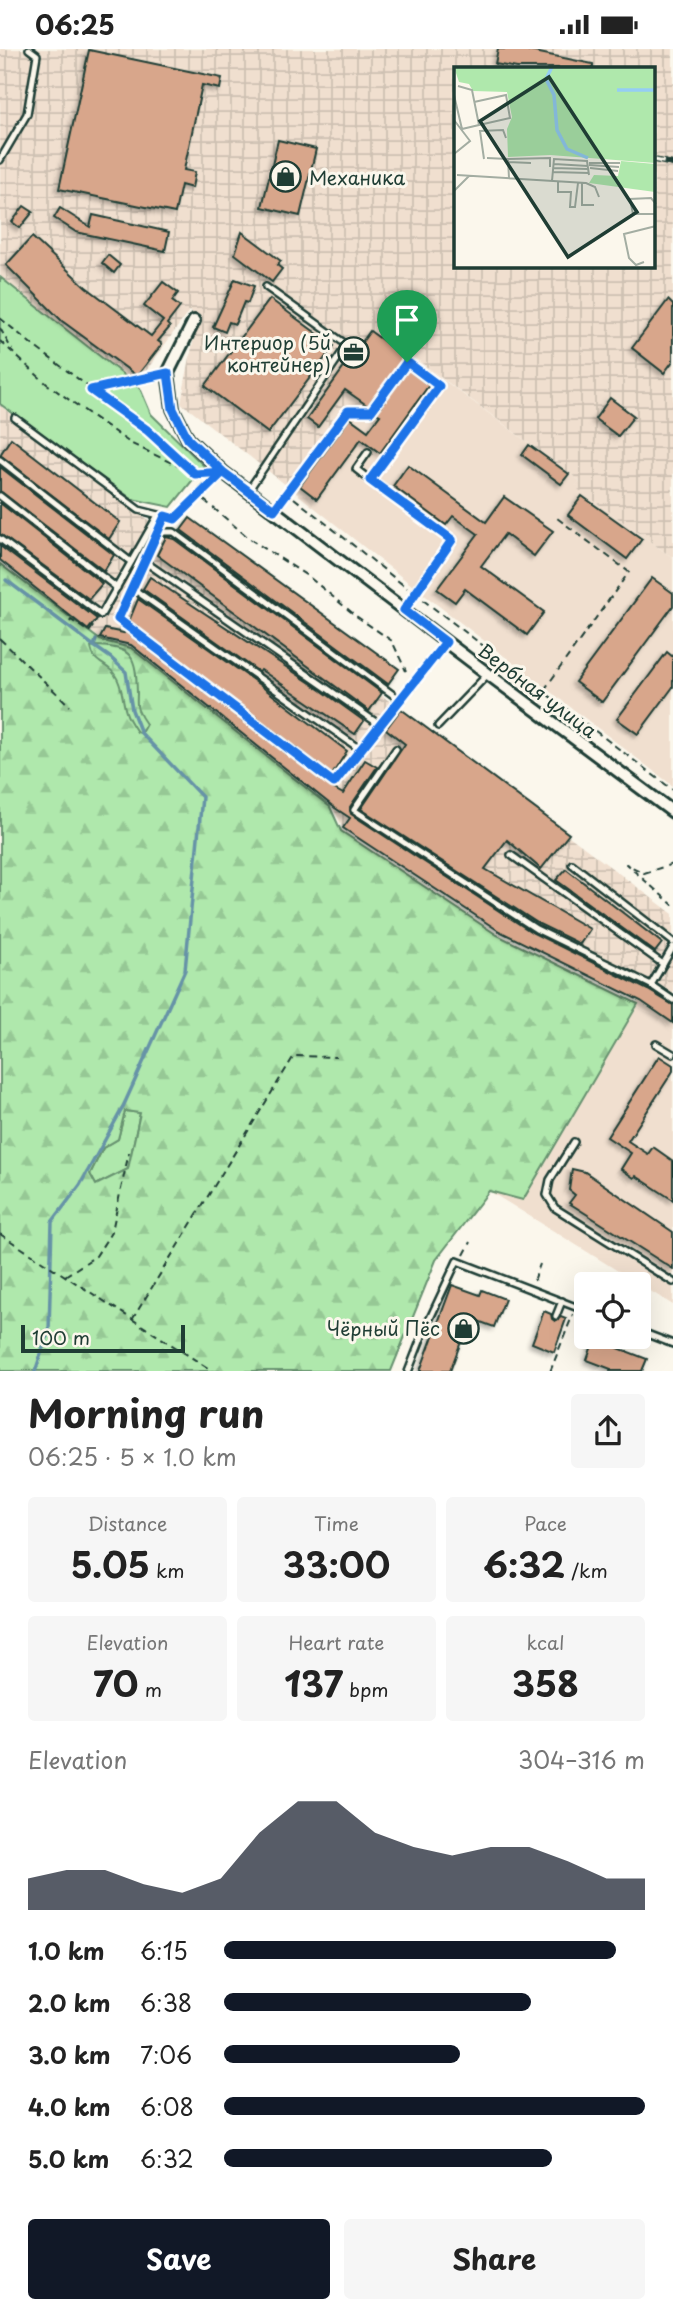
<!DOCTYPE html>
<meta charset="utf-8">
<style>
body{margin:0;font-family:"Playpen Sans",sans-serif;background:#f6f6f6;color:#222;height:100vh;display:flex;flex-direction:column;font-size:26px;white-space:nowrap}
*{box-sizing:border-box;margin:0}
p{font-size:23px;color:#767676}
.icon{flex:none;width:38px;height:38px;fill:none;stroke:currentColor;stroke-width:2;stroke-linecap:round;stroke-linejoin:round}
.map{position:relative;height:1322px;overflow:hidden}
.details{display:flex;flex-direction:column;background:#fff;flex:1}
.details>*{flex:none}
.buttons{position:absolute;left:574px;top:1223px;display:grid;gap:14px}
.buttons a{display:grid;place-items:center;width:77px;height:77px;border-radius:7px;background:#fff;box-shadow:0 7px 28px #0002;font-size:35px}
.scale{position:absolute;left:21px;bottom:18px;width:164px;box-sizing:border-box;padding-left:7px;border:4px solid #1f3d34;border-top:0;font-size:19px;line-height:24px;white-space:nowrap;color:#1f3d34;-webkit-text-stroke:5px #fbf7ec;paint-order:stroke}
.pin{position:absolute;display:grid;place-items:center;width:60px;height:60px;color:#fff;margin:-72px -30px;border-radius:50% 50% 50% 0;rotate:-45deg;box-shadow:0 0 7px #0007}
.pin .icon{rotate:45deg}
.round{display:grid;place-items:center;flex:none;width:74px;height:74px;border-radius:7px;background:#f6f6f6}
.overview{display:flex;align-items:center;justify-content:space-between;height:119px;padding:0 28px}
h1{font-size:38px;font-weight:700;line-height:52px}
.figures{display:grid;grid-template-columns:repeat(3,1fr);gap:10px;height:119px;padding:7px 28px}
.figures div{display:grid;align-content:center;border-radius:7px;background:#f6f6f6;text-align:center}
.figures b{font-size:35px;font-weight:700}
.figures small{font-size:19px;font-weight:400}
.figures p{font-size:19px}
.chart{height:196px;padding:14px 28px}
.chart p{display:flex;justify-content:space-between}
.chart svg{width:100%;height:126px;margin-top:7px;fill:#111827;opacity:.7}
.primary-button{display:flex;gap:14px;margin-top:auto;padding:14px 28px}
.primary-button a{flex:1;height:80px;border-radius:7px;background:#111827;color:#fff;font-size:28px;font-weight:700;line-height:80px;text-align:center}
.primary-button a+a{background:#f6f6f6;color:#222}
ul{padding:0 28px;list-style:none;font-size:23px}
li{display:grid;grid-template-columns:112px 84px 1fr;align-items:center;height:52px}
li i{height:18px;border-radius:9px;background:#111827}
.status{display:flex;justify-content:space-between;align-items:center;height:49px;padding:0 35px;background:#fff;direction:ltr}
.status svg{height:19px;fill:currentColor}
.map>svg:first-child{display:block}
</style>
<div class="status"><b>06:25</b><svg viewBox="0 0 49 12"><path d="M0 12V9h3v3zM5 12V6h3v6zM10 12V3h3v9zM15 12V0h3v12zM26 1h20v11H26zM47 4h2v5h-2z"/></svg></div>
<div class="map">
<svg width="673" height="1323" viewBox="0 0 673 1323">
<defs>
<pattern id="industrial-grid" width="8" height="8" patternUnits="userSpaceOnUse" patternTransform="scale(1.75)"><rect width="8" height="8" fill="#f0dfcf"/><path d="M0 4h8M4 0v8" fill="none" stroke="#cdc0b2"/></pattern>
<pattern id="forest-firs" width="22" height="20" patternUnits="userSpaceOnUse" patternTransform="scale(1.75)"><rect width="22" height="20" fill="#afe8ac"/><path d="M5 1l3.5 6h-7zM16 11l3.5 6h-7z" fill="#96c895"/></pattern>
<pattern id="wetland-marsh" width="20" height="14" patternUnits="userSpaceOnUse" patternTransform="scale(1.75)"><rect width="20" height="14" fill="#afe8ac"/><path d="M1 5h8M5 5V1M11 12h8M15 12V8" fill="none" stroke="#96c895"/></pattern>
<filter id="shadow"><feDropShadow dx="-3" dy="3" stdDeviation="2" flood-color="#0004"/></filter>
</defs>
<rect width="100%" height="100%" fill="#fbf7ec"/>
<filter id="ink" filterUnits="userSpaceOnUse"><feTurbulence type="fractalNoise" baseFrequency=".0143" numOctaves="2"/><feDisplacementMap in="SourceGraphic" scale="14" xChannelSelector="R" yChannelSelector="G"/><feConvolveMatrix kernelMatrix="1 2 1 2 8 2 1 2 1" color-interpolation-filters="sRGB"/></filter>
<g filter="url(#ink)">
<!-- built -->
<g fill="#f0dfcf">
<polygon points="391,292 580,432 576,438 673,509 673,737 418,541 286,436"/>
<polygon points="641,952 673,974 673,1256 489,1142 606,959"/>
</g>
<!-- industrial -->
<g fill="url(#industrial-grid)" fill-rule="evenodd">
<path d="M 0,0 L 673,0 L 673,509 L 575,438 L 580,432 L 392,292 L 286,436 L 181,354 L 198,268 L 189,262 L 136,336 L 0,228 ZM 456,19 L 654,19 L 654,217 L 456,217 Z"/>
<polygon points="0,356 168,486 673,865 673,974 641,952 499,882 343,779 331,755 131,596 100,589 88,581 0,511"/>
</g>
<!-- green -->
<g fill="#afe8ac" stroke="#679270" stroke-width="2">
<polygon points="0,228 140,339 151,365 204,417 171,458 132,450 0,355"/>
<polygon points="125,1062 140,1064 128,1120 96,1136 90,1125 103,1099 118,1090"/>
</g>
<!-- forest -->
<path fill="url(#forest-firs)" stroke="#679270" stroke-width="2" fill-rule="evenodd" d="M 0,515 L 100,591 L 131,599 L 330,758 L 341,782 L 497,886 L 638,955 L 523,1151 L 489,1142 L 436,1211 L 391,1322 L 0,1322 ZM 125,1062 L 140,1064 L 128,1120 L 96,1136 L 90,1125 L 103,1099 L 118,1090 Z"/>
<!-- wetland -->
<path fill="url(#wetland-marsh)" stroke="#679270" stroke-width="2" d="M 94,597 C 133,598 136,606 137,644 C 137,649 136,656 138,661 C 140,666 143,671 146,675 L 141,684 L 137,683 C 133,677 128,670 126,663 C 122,651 123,637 115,626 C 107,614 93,615 91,598 Z"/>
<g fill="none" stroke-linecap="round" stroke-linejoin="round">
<!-- stream -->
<g stroke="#6693a7" stroke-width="3.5">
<polyline points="6,531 94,597"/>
<polyline points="35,1323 49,1281 52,1173 80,1136 122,1060 185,921 202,748 141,684 132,661 126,623 111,609 94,597 96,591"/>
</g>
</g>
<!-- building -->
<g fill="#d8a68b" stroke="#1f3d34" stroke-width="2" filter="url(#shadow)">
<polygon points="498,0 520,0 593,15 593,19 517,19 495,15"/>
<polygon points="89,1 222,29 220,40 202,36 184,121 195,123 192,139 181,136 175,164 59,140"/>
<polygon points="278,91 316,100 300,167 262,158"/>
<polygon points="24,157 33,163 20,179 12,173"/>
<polygon points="60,159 90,178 93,166 169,183 165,202 76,183 54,169"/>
<polygon points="242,183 281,212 277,216 282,220 272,233 235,205"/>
<polygon points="32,188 86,238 151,287 163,272 144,257 163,233 178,244 172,252 180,258 167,275 170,278 158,292 162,295 137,327 62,272 6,216"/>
<polygon points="108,206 120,216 114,224 102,214"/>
<polygon points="235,230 254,237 248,254 244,253 235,275 229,273 225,283 213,278"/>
<polygon points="270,250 334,297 268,384 205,337"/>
<polygon points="668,251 673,256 673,312 664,324 632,299"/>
<polygon points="370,282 389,296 391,292 409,304 368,357 345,341 318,378 307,370"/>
<polygon points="408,320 429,336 380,404 361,390 317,450 300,437 350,369 368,382 380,366 376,364"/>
<polygon points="610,349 634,367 618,387 595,370"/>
<polygon points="11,389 120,473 109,490 0,406"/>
<polygon points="529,396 569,425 561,435 522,406"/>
<polygon points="408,416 486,473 504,448 553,482 534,507 505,485 481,517 544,563 527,586 465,540 455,553 437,540 478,485 453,467 446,476 393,437"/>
<polygon points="0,418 114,506 104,522 0,442"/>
<polygon points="582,447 642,490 627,510 568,466"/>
<polygon points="0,454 98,531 102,535 89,550 0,485"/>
<polygon points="190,469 399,620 388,635 181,481"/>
<polygon points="166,488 174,490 382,644 369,662 157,506"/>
<polygon points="0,497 97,570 88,581 0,511"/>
<polygon points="150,528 321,641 364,672 355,685 261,621 259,623 143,540"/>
<polygon points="652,529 673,544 673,557 602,653 575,633"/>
<polygon points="138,550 253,631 347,702 332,726 129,572"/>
<polygon points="105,580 124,584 125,582 331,738 343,745 365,711 377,718 350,758 351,765 533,884 648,941 673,956 673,974 641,952 499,882 343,779 350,769 335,759 131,596 100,589"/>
<polygon points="667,603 673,608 673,638 638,685 617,670"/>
<polygon points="401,660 569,785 541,820 507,791 485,820 590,880 580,895 539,875 361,760 405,695 386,680"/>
<polygon points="566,820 662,894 655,903 556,831"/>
<polygon points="659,1007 673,1016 673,1022 628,1092 648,1105 653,1098 673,1112 673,1151 636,1127 634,1129 621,1120 631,1104 607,1088"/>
<polygon points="572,1120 585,1123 673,1183 673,1220 569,1154 575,1146 569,1141"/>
<polygon points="452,1236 480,1246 482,1241 505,1250 494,1278 470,1269 450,1322 420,1322"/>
<polygon points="544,1262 551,1265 552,1270 555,1272 561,1268 566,1270 554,1303 532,1294"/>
<polygon points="595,1288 619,1296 618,1299 647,1310 642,1322 610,1322 611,1320 587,1311"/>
</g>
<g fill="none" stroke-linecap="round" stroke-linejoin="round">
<defs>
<g id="lane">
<polyline points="0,111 27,65 37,6 29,0"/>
<polyline points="15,369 139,461 175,470 223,423"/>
<polyline points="368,403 356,420 370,431"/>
<polyline points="0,411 131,513"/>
<polyline points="248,442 347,296 266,238"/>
<polyline points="0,447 117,539"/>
<polyline points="274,461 348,362 371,362 407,313 439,337 370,431 452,491 404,561"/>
<polyline points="165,467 118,570 334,734 446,593"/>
<polyline points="158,483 174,483 400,651"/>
<polyline points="0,490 101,566 158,466"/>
<polyline points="144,512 380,676"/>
<polyline points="132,539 361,701"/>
<polyline points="438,677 488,625"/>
<polyline points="396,700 354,761 536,880 651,936 673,898"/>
<polyline points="511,806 663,915"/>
<polyline points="572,815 673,893"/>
<polyline points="651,936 673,951"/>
<polyline points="656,995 673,1005"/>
<polyline points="574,1093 550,1131 547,1146 555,1159 673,1233"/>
<polyline points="556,1267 562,1252"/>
<polyline points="639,1282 673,1295"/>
<polyline points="408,1323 424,1282 457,1212 586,1262"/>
</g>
<polyline id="street" points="194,272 168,324 173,360 188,390 223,423 488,625 673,763"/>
</defs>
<!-- lane casing -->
<use href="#lane" stroke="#1f3d34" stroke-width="10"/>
<!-- street casing -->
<use href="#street" stroke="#1f3d34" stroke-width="16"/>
<!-- path -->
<g stroke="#1f3d34" stroke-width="2" stroke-dasharray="7 5" stroke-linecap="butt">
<polyline points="0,269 35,298 147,381 193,423"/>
<polyline points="0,279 12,301"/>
<polyline points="0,292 47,335 130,394 195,425 208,424"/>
<polyline points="93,340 156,327"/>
<polyline points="294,449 407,539"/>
<polyline points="204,451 250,490 309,528 356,567 392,592 406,622"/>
<polyline points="423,551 673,741"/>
<polyline points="70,573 71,571 89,583 97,572"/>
<polyline points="0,590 70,657"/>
<polyline points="544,641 629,523 557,469"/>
<polyline points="673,815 644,824 626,815 673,856"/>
<polyline points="0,1185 214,1323"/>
<polyline points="464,1206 471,1193"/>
<polyline points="65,1227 96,1207 112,1182 129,1103"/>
<polyline points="534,1232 540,1215"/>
<polyline points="132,1271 294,1007 336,1008"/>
<polyline points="550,1323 573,1265"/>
</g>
<!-- lane -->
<use href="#lane" stroke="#fbf7ec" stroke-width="5"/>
<!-- street -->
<use href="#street" stroke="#fbf7ec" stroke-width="10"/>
<defs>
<polyline id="rail" points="654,111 673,115"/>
</defs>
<!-- rail casing -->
<use href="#rail" stroke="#1f3d34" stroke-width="6"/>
<!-- rail -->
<use href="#rail" stroke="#fbf7ec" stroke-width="3.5" stroke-dasharray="10" stroke-linecap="butt"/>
</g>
</g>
<g fill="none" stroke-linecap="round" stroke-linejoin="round" filter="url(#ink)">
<defs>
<polyline id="route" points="407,313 371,362 348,362 274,461 223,423 195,425 147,381 91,341 168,324 173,360 188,390 223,423 175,470 165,467 118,570 334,734 446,593 404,561 452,491 370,431 439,337 407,313"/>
</defs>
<!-- route casing -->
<use href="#route" stroke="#fff" stroke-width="14"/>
<!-- route -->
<use href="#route" stroke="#1a73e8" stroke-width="9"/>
</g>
<!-- icons -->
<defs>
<symbol id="shop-ring" viewBox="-11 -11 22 22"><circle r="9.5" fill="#fbf7ec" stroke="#1f3d34" stroke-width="1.5"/><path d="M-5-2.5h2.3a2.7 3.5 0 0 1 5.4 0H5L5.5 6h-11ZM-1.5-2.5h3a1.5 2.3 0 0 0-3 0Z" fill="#1f3d34"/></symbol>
<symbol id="office-ring" viewBox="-11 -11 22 22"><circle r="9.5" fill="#fbf7ec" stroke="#1f3d34" stroke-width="1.5"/><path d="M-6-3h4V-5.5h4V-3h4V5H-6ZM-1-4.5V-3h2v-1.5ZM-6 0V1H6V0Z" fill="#1f3d34"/></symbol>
</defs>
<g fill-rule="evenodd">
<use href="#shop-ring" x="268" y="110" width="35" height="35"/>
<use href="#office-ring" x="336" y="286" width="35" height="35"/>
<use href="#shop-ring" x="446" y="1262" width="35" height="35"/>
</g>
<g text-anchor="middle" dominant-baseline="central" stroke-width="6" stroke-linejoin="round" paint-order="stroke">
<!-- poi labels -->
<g font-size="19" fill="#1f3d34" stroke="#fbf7ec" text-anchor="end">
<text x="309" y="128" text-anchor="start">Механика</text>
<text x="331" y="293">Интериор (5й<tspan x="331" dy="22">контейнер)</tspan></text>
<text x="440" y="1279">Чёрный Пёс</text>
</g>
<!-- street labels -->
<g font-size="19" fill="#1f3d34" stroke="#fbf7ec">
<text transform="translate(538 641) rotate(37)">Вербная улица</text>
</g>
</g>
<!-- overview -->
<g transform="translate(454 18)">
<rect width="201" height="201" fill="#fbf7ec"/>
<path d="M 167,94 L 201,97 L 201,125 L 135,116 L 140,108 L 164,109 Z" fill="#afe8ac"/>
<path d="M 0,0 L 201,0 L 201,96 L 96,88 L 54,90 L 53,62 L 58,50 L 53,25 L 19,24 L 15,17 L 5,15 Z" fill="#afe8ac"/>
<path fill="none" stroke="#95cdf4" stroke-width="3.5" d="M 98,0 L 92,12 L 100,28 L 103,63 L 113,82 L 134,91M 163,23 L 202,23"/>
<path fill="none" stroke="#a3ada2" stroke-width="2" d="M 4,19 L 18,23 L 25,58 L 56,51 L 52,28 L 20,35M 0,28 L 8,62 L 25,58M 0,53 L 16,74 L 0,87M 33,91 L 54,92M 30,92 L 26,64 L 49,63 L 52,71M 54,95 L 77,96M 135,96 L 166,96M 100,97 L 134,99M 135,98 L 165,100M 99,101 L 134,102M 136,101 L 164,104M 99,105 L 135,106M 3,108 L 132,116 L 141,120 L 145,130M 55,111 L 54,92 L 96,91 L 96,100M 98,114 L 100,92 L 133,94 L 135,108M 104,114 L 104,125 L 117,125 L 116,140 L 121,140 L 124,116M 128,116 L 128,138 L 140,138M 0,124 L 15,109M 202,137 L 197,131 L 176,132 L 179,147 L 202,147M 190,195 L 182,198 L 175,191 L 170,167 L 202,159"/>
<path fill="#1f3d34" fill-opacity="0.15" stroke="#1f3d34" stroke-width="3.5" d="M 95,10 L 183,145 L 114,190 L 26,54 Z"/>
<rect width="201" height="201" fill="none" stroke="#1f3d34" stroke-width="3.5"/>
</g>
</svg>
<div class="buttons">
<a><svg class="icon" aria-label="locate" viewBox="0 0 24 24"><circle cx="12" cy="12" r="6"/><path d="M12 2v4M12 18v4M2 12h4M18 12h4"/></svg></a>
</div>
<div class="scale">100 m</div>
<div class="pin" style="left:407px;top:313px;background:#1e9e55"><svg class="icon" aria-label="arrive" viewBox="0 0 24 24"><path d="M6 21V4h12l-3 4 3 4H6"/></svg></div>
</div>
<section class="details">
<div class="overview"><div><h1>Morning run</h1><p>06:25 · 5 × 1.0 km</p></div><a class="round"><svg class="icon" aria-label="share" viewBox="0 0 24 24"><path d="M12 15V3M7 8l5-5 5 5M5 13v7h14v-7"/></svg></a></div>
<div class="figures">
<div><p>Distance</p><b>5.05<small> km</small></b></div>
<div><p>Time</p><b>33:00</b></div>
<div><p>Pace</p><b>6:32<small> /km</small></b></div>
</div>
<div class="figures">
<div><p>Elevation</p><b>70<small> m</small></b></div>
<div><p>Heart rate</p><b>137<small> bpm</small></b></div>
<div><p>kcal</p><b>358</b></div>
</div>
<div class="chart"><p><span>Elevation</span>304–316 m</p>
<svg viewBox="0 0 160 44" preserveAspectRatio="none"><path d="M0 44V33L10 30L20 30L30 35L40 38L50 33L60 17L70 6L80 6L90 17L100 22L110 25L120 22L130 22L140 27L150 33L160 33V44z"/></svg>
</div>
<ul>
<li><b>1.0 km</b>6:15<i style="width:93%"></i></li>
<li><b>2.0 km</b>6:38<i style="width:73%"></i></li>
<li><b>3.0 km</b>7:06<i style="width:56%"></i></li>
<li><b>4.0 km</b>6:08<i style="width:100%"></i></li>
<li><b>5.0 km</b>6:32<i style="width:78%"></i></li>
</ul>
<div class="primary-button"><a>Save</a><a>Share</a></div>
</section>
